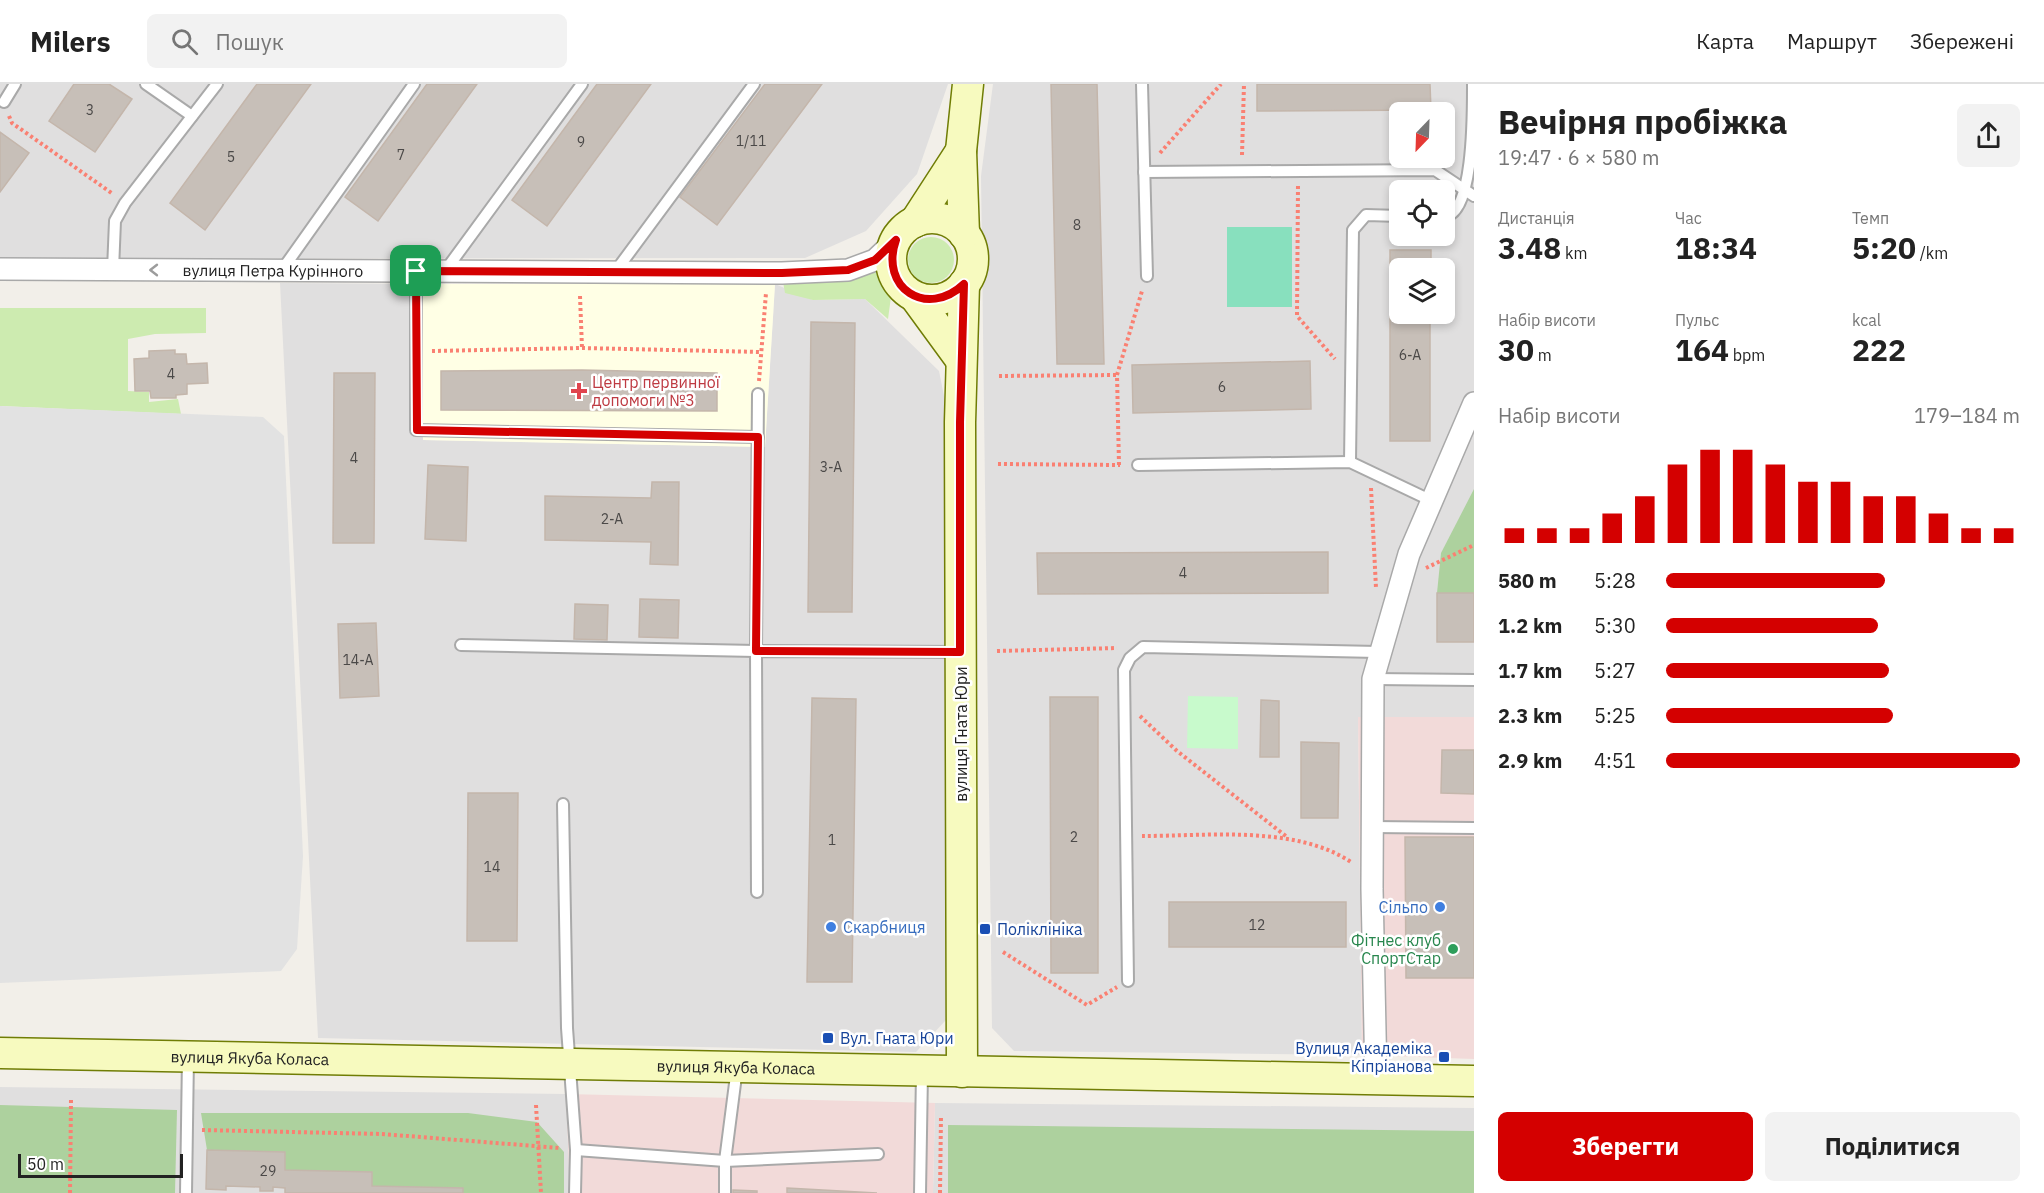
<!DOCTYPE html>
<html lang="uk">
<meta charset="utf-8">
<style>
body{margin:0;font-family:"IBM Plex Sans",sans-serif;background:#f2f2f2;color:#222;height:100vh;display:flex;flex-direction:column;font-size:22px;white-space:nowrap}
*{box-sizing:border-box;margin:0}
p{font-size:20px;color:#767676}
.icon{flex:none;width:33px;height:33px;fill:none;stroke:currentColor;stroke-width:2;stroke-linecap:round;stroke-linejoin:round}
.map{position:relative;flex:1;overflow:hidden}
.panel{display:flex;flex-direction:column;background:#fff;width:570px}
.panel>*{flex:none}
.needle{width:39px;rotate:203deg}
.buttons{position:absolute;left:1389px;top:18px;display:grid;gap:12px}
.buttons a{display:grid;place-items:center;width:66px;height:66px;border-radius:9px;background:#fff;box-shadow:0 3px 9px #0003;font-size:30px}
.scale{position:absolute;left:18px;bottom:15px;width:165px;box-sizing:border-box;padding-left:6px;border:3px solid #222;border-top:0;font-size:16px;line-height:21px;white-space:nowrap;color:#222;-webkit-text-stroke:4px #fff;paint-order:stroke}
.pin{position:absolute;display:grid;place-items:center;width:51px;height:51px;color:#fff;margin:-26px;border-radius:12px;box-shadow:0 3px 9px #0006}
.round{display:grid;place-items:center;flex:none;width:63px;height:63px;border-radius:9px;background:#f2f2f2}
.head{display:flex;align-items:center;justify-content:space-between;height:102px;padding:0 24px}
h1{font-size:33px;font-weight:700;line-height:45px}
.figures{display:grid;grid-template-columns:repeat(3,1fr);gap:9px;height:102px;padding:6px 24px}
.figures div{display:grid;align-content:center}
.figures b{font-size:30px;font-weight:700}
.figures small{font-size:16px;font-weight:400}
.figures p{font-size:16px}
.chart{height:168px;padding:12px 24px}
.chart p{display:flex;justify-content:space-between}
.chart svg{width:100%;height:108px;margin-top:6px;stroke:#d40000;stroke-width:6}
.cta{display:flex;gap:12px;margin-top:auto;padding:12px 24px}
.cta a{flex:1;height:69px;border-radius:9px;background:#d40000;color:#fff;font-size:24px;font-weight:700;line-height:69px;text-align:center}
.cta a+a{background:#f2f2f2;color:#222}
ul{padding:0 24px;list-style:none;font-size:20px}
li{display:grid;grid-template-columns:96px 72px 1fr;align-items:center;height:45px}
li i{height:15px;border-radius:8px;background:#d40000}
header{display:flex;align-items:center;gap:36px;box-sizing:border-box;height:84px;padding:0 30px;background:#fff;border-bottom:2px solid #e0e0e0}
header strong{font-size:28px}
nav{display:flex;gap:33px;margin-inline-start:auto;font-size:21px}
.search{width:420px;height:54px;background:#f2f2f2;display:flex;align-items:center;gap:15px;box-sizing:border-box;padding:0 21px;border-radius:9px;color:#767676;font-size:22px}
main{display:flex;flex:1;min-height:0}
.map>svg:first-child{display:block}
</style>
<header>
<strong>Milers</strong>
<div class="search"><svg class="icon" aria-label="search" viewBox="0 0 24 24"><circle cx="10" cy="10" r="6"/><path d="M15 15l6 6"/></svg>Пошук</div>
<nav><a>Карта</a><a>Маршрут</a><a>Збережені</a></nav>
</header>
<main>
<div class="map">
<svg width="1474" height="1109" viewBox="0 0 1474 1109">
<rect width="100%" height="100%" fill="#f2efe9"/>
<!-- residential -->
<g fill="#e0dfdf" fill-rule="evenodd">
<polygon points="0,0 948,0 917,90 866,147 805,174 0,175"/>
<path d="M 993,0 L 1474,0 L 1474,633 L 1358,633 L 1362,971 L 1014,967 L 992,944 L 981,92 ZM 1400,28 L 1444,28 L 1444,74 L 1400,74 ZM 1400,106 L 1444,106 L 1444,152 L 1400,152 ZM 1400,184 L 1444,184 L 1444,230 L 1400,230 Z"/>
<polygon points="280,199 421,200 424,356 765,363 775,200 813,216 865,215 939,287 951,347 946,936 916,968 318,954"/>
<polygon points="0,1003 566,1010 570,1109 0,1109"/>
<polygon points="935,1019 1474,1024 1474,1109 933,1109"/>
</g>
<!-- commercial -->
<g fill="#f2dad9">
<polygon points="1358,633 1474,633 1474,975 1362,971"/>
<polygon points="566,1010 935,1019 933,1109 570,1109"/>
</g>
<!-- education -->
<polygon fill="#ffffe5" points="421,200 775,200 765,363 423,356"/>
<!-- grass -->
<g fill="#cdebb0">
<circle cx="931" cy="176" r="23"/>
<polygon points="888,170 893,198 888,235 865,215 813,216 785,209 782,192"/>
<polygon points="0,224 206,224 206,249 155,250 128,255 128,307 149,308 149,318 178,315 181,330 0,322"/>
</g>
<!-- forest -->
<g fill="#add19e">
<polygon points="1474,405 1474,509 1437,509 1441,469"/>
<polygon points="0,1021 177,1026 175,1109 0,1109"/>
<polygon points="201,1029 468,1029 537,1038 564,1068 564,1109 463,1109 463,1104 372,1102 372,1088 285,1086 285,1068 207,1066"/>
<polygon points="948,1041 1474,1047 1474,1109 948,1109"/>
</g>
<!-- park -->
<polygon fill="#c8facc" points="1188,612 1238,613 1238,665 1187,664"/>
<!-- pitch -->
<rect fill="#88e0be" x="1227" y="143" width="65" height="80"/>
<!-- parking -->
<polygon fill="#e2e2e2" points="0,322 263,333 284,352 303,772 297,865 281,887 0,899"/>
<!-- building -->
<g fill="#c7bfb8" stroke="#c4b6ab" stroke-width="1.5">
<polygon points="74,0 109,0 132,15 95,68 49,37"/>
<polygon points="257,0 311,0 205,146 170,119"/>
<polygon points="427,0 477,0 378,137 345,113"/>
<polygon points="597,0 651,0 547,142 512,116"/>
<polygon points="765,0 822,0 717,141 680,113"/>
<polygon points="1051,0 1097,0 1104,280 1057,280"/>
<polygon points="1257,0 1430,0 1431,26 1257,27"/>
<polygon points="0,48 29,69 0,108"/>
<polygon points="1390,166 1431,166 1431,184 1400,184 1400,230 1430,230 1430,357 1390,357"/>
<polygon points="811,238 855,239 852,528 808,528"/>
<polygon points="175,266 175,270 186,270 187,280 207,279 208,299 187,300 187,310 176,311 176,314 151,314 150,307 135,307 134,275 149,274 149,267"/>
<polygon points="1310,277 1311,325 1133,329 1132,281"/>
<polygon points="582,286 717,289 717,327 441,326 441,287"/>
<polygon points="334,289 375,289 374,459 333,459"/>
<polygon points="428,381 468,383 466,457 425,455"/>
<polygon points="652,398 679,398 678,481 650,480 651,458 545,456 545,412 651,414"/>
<polygon points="1328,468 1328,509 1038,510 1037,469"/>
<rect x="1437" y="509" width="37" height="49"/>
<polygon points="640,515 679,516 678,554 639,553"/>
<polygon points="575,520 608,521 607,556 574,555"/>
<polygon points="376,539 379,612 340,614 338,540"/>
<polygon points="1050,613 1098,613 1098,889 1051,889"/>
<polygon points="812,614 856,615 852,898 807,898"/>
<polygon points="1261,616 1279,617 1279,673 1260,673"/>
<polygon points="1301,658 1339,659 1338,734 1301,734"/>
<polygon points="1442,666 1474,666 1474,710 1441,709"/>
<polygon points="468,709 518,709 517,857 467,857"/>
<polygon points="1405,753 1474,753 1474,894 1406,894"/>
<rect x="1169" y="818" width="177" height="45"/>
<polygon points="207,1066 285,1068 285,1086 372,1088 372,1102 463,1104 463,1109 285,1109 285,1104 273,1103 273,1107 260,1107 260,1103 226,1102 226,1106 206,1105"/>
<polygon points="787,1104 877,1109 787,1109"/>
<polygon points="733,1106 757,1107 757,1109 733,1109"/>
</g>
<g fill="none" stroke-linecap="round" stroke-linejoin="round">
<defs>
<g id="lane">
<polyline points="146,0 192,32"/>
<polyline points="1142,0 1147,192"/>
<polyline points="4,18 15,0"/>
<polyline points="1144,88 1435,86 1474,112"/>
<path d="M 1444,132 C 1474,133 1473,27 1473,0"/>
<polyline points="113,186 115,137 125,119 217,0"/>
<polyline points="282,186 414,0"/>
<polyline points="416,187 416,346 758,353"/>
<polyline points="445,187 582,0"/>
<polyline points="615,188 754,0"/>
<polyline points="1350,378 1353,146 1366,131 1400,132"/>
<polyline points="1138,381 1350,378 1430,416"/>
<polyline points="461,561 756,567 758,310"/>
<polyline points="1373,595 1474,596"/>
<polyline points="563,720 567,944 576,1066 575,1109"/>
<polyline points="1372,743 1474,744"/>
<polyline points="757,808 756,567 960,568"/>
<polyline points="1128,897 1124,586 1130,574 1143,563 1378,568"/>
<polyline points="576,1066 725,1077 878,1070"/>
<polyline points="186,1109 188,973"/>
<polyline points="725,1109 725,1077 737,984"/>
<polyline points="920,1109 922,989"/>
</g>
<g id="street">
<path id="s1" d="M 0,185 L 782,189 L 848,186 L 875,176 L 896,156"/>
<polyline points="1376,995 1372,805 1373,595 1409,470 1474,319"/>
</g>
<g id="secondary">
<circle cx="932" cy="175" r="41"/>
<polyline points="915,138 961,67"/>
<polyline points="964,150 961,67 968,0"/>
<polyline points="915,213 961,276"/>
<path id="s2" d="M 0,969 L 1474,997"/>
<polyline points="962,988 960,338 964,200"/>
</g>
</defs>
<!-- lane casing -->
<use href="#lane" stroke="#a9a9a9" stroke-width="14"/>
<!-- street casing -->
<use href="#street" stroke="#a9a9a9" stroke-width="24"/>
<!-- secondary casing -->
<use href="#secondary" stroke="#707d05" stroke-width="33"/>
<!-- path -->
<g stroke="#fa8072" stroke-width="4" stroke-dasharray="3 3" stroke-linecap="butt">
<polyline points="9,32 12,39 113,110"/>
<polyline points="1160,69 1221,0"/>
<polyline points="1242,71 1244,0"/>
<polyline points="1298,102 1297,232 1335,275"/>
<polyline points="580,212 582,264"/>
<polyline points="432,267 582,264 761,268"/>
<polyline points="999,292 1117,291"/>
<polyline points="759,297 766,209"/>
<polyline points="998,380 1120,381"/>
<polyline points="1119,381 1117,291 1142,207"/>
<polyline points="1371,404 1376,504"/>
<polyline points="1426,484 1474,461"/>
<polyline points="997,567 1117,564"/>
<polyline points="1140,632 1177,667 1287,753"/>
<path d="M 1142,752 C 1208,752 1295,741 1351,778"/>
<polyline points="1003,868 1087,921 1117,903"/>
<polyline points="536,1021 541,1109"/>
<polyline points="202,1046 382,1050 560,1064"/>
<polyline points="70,1109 71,1016"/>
<polyline points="940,1109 941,1032"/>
</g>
<!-- lane -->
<use href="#lane" stroke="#fff" stroke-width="10"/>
<!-- street -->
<use href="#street" stroke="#fff" stroke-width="21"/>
<!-- secondary -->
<use href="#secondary" stroke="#f7fabf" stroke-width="30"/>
</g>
<!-- one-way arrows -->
<defs><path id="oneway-chevron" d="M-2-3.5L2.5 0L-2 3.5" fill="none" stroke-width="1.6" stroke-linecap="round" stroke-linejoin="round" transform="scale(1.5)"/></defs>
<use stroke="#9c9c9c" href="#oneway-chevron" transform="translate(154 186) rotate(-180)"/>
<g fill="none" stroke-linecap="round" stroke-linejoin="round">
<defs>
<path id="route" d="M 896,156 C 879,204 927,235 964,200 L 960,338 L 960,568 L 756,567 L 758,353 L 417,346 L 416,187 L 782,189 L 848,186 L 875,176 Z"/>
</defs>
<!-- route casing -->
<use href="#route" stroke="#fff" stroke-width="12"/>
<!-- route -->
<use href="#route" stroke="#d40000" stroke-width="8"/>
</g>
<!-- markers -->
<path fill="#e0444e" stroke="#fff" stroke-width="2" d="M576 298h6v6h6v6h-6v6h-6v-6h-6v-6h6z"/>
<g fill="#3f7fe0" stroke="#fff" stroke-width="2">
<circle cx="1440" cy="823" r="6"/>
<circle cx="831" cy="843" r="6"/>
</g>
<g fill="#1a4fb4" stroke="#fff" stroke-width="2">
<rect x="979" y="839" width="12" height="12" rx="3"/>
<rect x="822" y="948" width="12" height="12" rx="3"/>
<rect x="1438" y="967" width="12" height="12" rx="3"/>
</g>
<circle fill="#2e9e5b" stroke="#fff" stroke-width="2" cx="1453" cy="865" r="6"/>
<g text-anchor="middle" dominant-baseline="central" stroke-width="5" stroke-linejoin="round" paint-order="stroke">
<!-- number labels -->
<g font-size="14" fill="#4b4948">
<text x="90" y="26">3</text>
<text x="751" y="57">1/11</text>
<text x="581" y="58">9</text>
<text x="401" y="71">7</text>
<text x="231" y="73">5</text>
<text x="1077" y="141">8</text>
<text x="1410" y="271">6-А</text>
<text x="171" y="290">4</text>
<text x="1222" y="303">6</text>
<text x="354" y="374">4</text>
<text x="831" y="383">3-А</text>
<text x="612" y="435">2-А</text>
<text x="1183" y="489">4</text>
<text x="358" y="576">14-А</text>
<text x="1074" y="753">2</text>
<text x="832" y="756">1</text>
<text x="492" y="783">14</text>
<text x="1257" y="841">12</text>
<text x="268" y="1087">29</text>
</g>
<!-- street labels -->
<g font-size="16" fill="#222" stroke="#fff">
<text stroke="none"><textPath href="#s1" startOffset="273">вулиця Петра Курінного</textPath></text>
<text transform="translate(961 650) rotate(-90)">вулиця Гната Юри</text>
<text stroke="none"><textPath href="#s2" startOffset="250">вулиця Якуба Коласа</textPath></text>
<text stroke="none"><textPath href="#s2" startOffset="736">вулиця Якуба Коласа</textPath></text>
</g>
<!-- health labels -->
<g font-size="16" fill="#be3a42" stroke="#fff" text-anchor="start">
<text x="592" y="298">Центр первинної<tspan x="592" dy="18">допомоги №3</tspan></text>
</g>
<!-- shop labels -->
<g font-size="16" fill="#366cbe" stroke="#fff" text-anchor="end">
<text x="1428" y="823">Сільпо</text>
<text x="843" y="843" text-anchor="start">Скарбниця</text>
</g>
<!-- transit labels -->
<g font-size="16" fill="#164399" stroke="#fff" text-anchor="start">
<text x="997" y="845">Поліклініка</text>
<text x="840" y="954">Вул. Гната Юри</text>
<text x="1432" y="964" text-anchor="end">Вулиця Академіка<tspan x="1432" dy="18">Кіпріанова</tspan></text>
</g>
<!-- leisure labels -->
<g font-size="16" fill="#27864d" stroke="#fff" text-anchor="end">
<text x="1441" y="856">Фітнес клуб<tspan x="1441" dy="18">СпортСтар</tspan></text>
</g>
</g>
</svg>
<div class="buttons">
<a><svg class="needle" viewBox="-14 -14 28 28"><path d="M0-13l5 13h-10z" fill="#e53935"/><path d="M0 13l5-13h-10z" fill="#767676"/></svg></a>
<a><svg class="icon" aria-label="locate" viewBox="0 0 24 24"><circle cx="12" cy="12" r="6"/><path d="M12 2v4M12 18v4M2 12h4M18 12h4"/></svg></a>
<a><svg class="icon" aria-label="layers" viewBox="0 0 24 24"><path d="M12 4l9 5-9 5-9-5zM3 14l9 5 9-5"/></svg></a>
</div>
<div class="scale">50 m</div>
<div class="pin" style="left:416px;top:187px;background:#1e9e55"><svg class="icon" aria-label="arrive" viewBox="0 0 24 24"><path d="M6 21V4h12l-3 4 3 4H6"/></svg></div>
</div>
<section class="panel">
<div class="head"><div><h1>Вечірня пробіжка</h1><p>19:47 · 6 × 580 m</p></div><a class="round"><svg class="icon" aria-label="share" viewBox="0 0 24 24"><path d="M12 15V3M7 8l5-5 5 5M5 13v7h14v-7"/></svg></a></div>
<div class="figures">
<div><p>Дистанція</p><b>3.48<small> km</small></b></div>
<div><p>Час</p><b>18:34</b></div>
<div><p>Темп</p><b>5:20<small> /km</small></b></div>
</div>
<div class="figures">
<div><p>Набір висоти</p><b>30<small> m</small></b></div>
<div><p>Пульс</p><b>164<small> bpm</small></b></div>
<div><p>kcal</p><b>222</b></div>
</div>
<div class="chart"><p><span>Набір висоти</span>179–184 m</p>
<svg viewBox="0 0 160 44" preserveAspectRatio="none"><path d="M5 44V38M15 44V38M25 44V38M35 44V32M45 44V25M55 44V12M65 44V6M75 44V6M85 44V12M95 44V19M105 44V19M115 44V25M125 44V25M135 44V32M145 44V38M155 44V38"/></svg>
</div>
<ul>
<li><b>580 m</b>5:28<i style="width:62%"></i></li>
<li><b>1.2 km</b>5:30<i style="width:60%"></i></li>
<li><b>1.7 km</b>5:27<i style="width:63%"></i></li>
<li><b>2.3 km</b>5:25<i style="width:64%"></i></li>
<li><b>2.9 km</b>4:51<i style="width:100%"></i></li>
</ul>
<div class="cta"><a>Зберегти</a><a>Поділитися</a></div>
</section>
</main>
